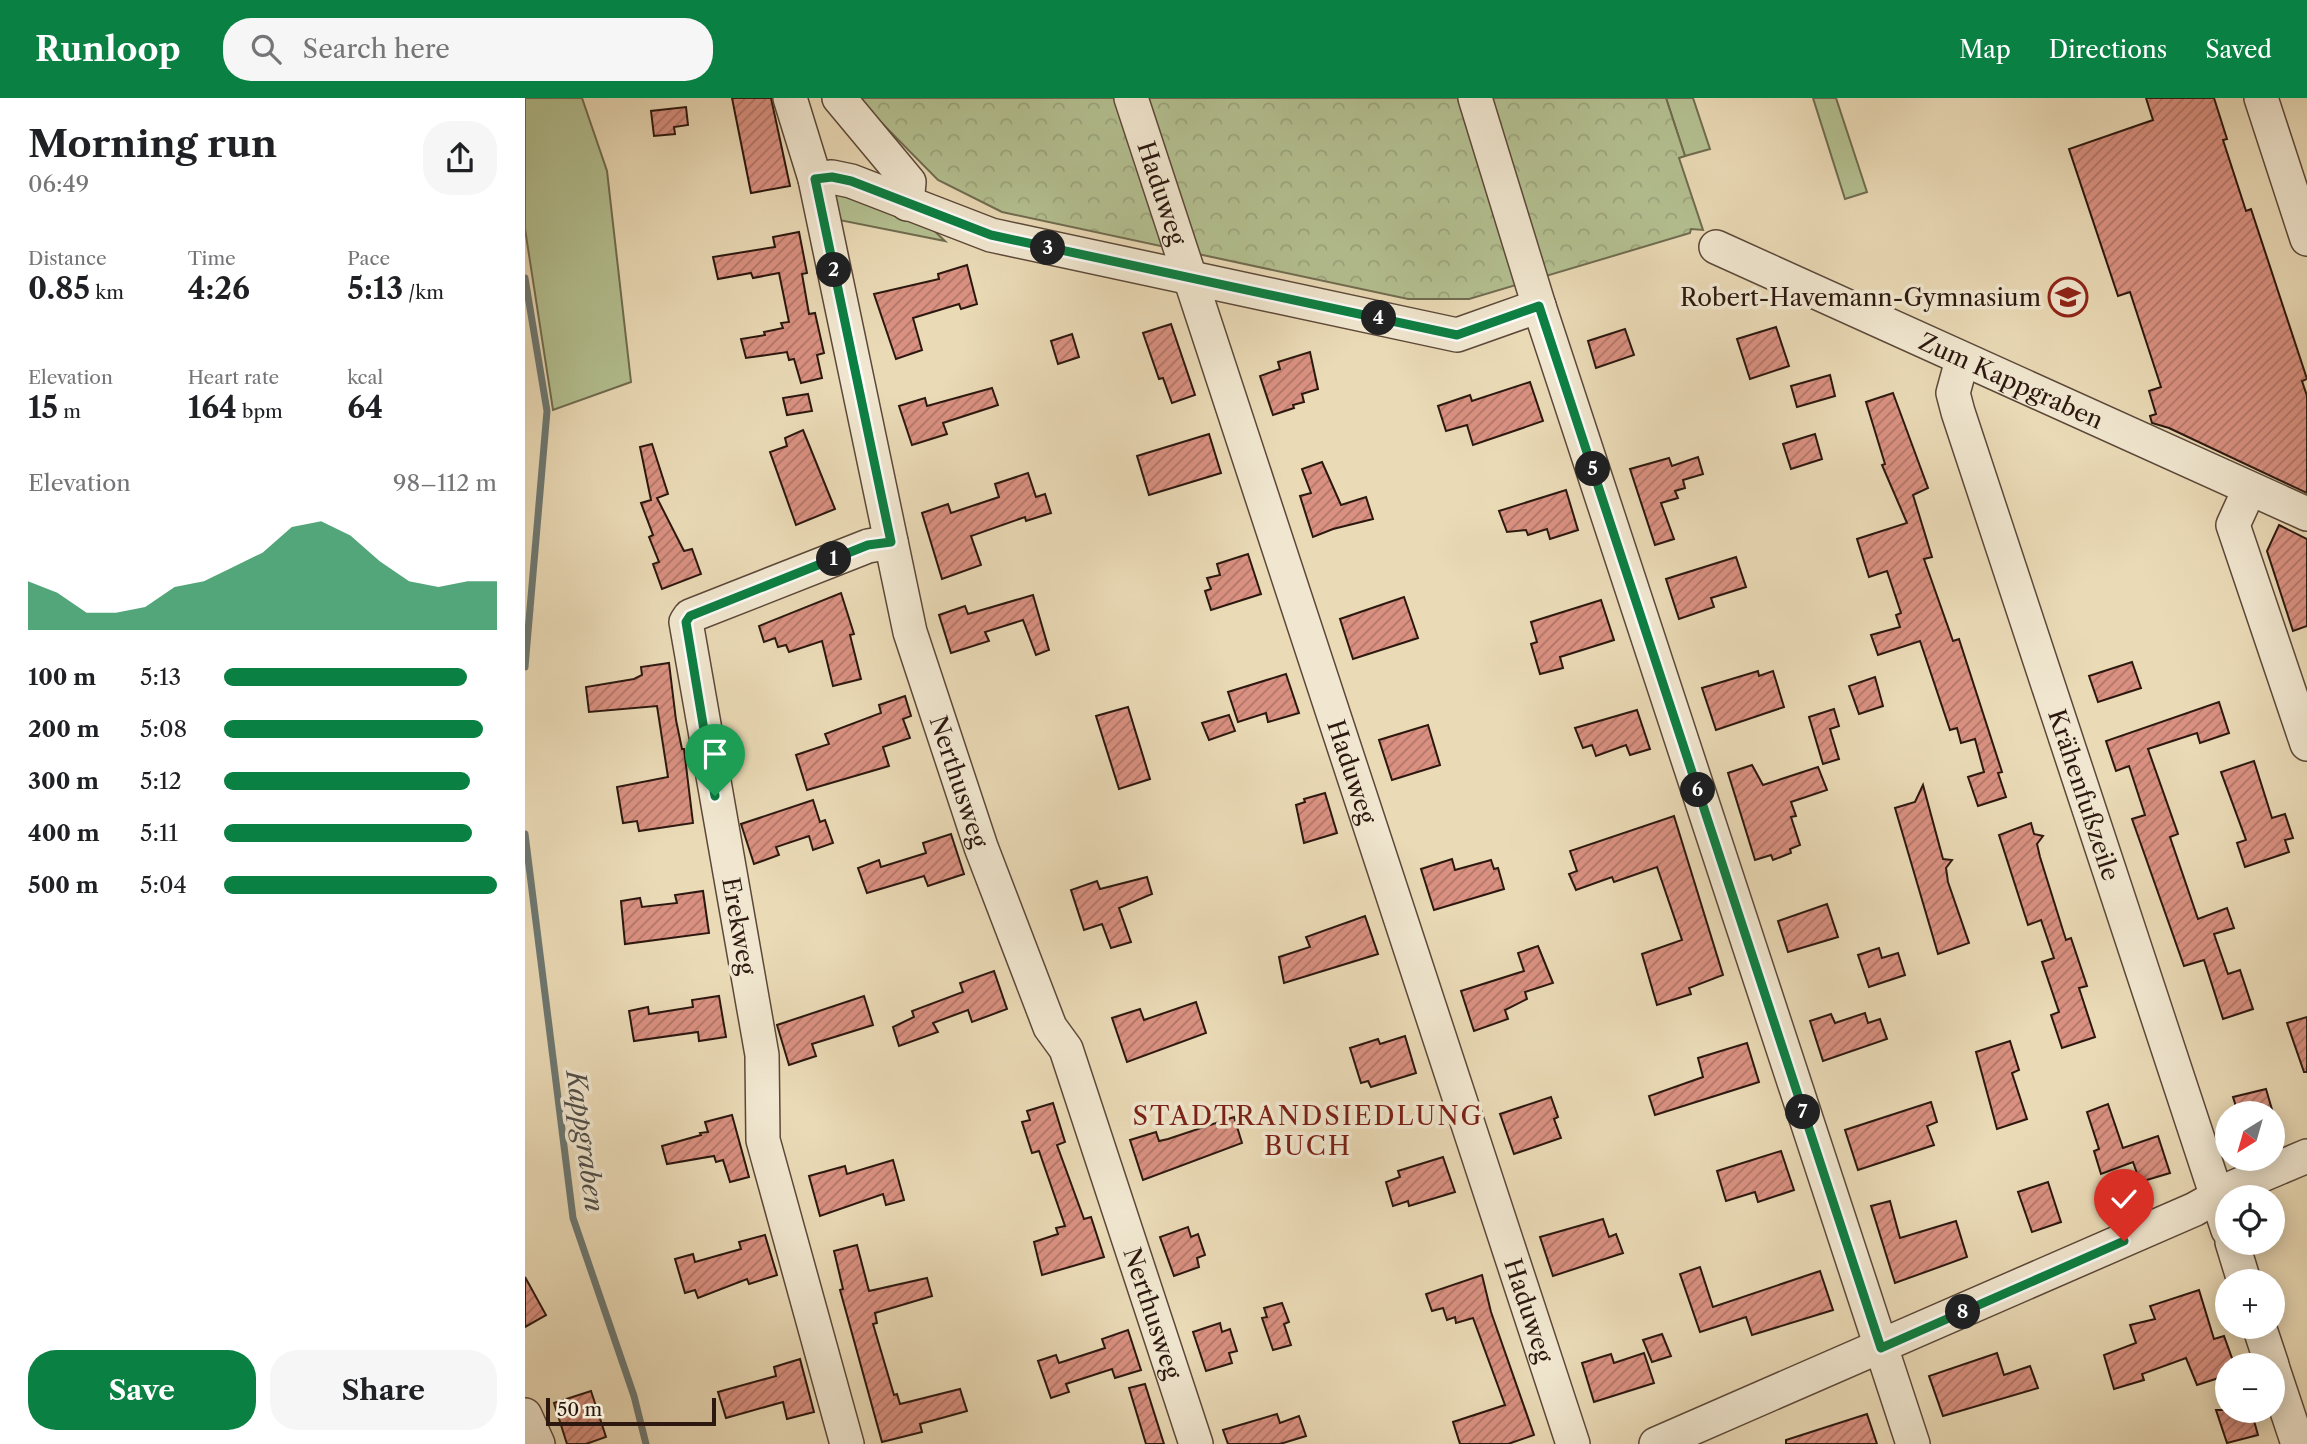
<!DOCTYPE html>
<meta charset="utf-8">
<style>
body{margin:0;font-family:"Libre Caslon Text",serif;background:#f6f6f6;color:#202124;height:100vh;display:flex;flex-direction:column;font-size:26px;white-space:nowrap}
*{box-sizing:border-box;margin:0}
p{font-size:23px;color:#757577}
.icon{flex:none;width:38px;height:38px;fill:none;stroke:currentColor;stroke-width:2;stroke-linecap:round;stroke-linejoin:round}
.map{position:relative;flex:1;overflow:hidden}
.side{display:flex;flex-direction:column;background:#fff;width:525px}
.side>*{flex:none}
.needle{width:46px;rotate:217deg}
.fabs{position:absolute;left:1690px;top:1003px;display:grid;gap:14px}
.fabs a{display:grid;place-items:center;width:70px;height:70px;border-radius:50%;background:#fff;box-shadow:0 4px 18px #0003;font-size:35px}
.scale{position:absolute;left:21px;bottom:18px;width:170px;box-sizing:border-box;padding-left:7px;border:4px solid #2c180f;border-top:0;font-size:19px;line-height:24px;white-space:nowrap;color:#2c180f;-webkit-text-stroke:5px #f1e7d0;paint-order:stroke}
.pin{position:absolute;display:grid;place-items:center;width:60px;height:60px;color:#fff;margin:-72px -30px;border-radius:50% 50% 50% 0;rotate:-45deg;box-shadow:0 0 7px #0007}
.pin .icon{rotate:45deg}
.km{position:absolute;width:35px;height:35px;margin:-18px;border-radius:50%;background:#222;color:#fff;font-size:19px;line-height:35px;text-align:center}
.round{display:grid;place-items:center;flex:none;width:74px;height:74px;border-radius:28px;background:#f6f6f6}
.overview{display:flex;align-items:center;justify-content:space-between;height:119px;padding:0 28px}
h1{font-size:38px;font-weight:700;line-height:52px}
.stats{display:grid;grid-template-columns:repeat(3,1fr);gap:10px;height:119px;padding:7px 28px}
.stats div{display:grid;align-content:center}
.stats b{font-size:30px;font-weight:700}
.stats small{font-size:19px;font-weight:400}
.stats p{font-size:19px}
.chart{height:196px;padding:14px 28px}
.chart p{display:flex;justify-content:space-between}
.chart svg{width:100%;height:126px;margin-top:7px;fill:#0b8043;opacity:.7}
.button{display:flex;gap:14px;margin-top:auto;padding:14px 28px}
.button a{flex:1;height:80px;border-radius:28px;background:#0b8043;color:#fff;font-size:28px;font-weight:700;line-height:80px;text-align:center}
.button a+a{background:#f6f6f6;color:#202124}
ul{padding:0 28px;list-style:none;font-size:23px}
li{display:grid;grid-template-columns:112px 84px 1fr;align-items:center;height:52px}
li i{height:18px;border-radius:9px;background:#0b8043}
header{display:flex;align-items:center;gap:42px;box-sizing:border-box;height:98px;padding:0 35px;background:#0b8043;color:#fff}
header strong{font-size:33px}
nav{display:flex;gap:38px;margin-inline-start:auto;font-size:24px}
.search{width:490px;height:63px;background:#f6f6f6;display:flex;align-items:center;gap:18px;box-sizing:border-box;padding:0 24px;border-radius:28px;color:#757577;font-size:26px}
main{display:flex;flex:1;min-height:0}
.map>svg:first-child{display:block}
</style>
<header>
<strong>Runloop</strong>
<div class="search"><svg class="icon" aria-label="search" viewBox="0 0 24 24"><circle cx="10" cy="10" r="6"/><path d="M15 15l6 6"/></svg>Search here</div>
<nav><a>Map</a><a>Directions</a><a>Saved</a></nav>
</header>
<main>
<section class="side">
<div class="overview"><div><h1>Morning run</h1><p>06:49</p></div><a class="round"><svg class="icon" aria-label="share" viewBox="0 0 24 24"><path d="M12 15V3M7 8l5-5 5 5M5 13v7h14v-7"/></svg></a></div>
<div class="stats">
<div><p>Distance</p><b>0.85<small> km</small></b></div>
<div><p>Time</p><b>4:26</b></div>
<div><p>Pace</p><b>5:13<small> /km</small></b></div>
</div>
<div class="stats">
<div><p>Elevation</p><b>15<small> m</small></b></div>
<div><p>Heart rate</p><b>164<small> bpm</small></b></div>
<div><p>kcal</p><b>64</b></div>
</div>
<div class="chart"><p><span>Elevation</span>98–112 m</p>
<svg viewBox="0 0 160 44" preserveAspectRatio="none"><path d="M0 44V27L10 31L20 38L30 38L40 36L50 29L60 27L70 22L80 17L90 8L100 6L110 11L120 20L130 27L140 29L150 27L160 27V44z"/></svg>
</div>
<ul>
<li><b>100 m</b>5:13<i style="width:89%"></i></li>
<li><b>200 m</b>5:08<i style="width:95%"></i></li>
<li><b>300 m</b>5:12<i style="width:90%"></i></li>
<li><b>400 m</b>5:11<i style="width:91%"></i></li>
<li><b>500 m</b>5:04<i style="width:100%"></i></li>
</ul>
<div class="button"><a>Save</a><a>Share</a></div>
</section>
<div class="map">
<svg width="1782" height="1346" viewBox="0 0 1782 1346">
<defs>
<pattern id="park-crowns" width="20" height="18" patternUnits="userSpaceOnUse" patternTransform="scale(1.75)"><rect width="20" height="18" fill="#b4c091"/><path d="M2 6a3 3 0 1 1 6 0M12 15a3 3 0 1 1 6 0" fill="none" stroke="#9ba47c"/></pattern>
<pattern id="building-hatch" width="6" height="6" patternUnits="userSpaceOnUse" patternTransform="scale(1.75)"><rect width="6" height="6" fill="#da9181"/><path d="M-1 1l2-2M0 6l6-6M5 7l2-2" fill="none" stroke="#b17568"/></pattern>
</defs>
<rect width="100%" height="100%" fill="#eadab6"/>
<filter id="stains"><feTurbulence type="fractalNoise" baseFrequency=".00286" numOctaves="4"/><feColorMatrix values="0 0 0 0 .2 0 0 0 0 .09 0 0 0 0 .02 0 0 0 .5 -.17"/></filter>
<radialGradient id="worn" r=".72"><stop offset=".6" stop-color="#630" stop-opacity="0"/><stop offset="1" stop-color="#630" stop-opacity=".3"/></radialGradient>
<!-- grass -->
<g fill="#b4c091" stroke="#706c50" stroke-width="2">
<polygon points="0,0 57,0 82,73 106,284 28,312 0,131"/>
<polygon points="1141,0 1168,0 1185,51 1160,58"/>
<polygon points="1288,0 1311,0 1342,94 1320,101"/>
<polygon points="317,89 388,113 420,143 309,121 304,101"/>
</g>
<!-- park -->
<polygon fill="url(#park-crowns)" stroke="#706c50" stroke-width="2" points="332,0 1141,0 1160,58 1154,60 1178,132 1166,131 1165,135 944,201 883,201 477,114 413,82"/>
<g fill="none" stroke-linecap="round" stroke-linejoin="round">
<!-- stream -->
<g stroke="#6e7973" stroke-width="7">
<polyline points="0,180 22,313 0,569"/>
<polyline points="0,736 48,1120 109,1298 121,1346"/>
</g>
</g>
<!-- building -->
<g fill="url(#building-hatch)" stroke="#2c180f" stroke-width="2">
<polygon points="207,0 246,0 265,88 226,95"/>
<polygon points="1621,0 1689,0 1702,41 1698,42 1721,113 1726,111 1782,281 1777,283 1782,298 1782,395 1644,330 1627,325 1625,318 1631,316 1624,293 1636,289 1605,194 1593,198 1544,51 1628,22"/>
<polygon points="161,9 163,27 149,29 150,36 129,38 126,13"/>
<polygon points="274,134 282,175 277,176 284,216 290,215 299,255 292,257 297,280 276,285 269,261 264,262 262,254 221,260 216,241 240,237 239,234 258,230 256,225 264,224 254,175 228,180 226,175 193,181 188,159 250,149 248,139"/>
<polygon points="442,167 452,206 436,211 434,206 388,220 397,252 371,261 349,196 414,181 413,176"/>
<polygon points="646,226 670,297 647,305 638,280 634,281 618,235"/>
<polygon points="1251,229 1264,268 1225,281 1212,241"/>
<polygon points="1100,231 1109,257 1071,270 1063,243"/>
<polygon points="547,236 554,259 533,266 526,243"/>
<polygon points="785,254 793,291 777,296 779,304 768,307 769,310 748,317 735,278 755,271 753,264"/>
<polygon points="1305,277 1310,298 1272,309 1266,288"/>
<polygon points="1005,284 1018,323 948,347 942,327 921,333 913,308 945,297 947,303"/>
<polygon points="467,290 473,307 418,325 422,336 387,347 374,308 400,300 402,308"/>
<polygon points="1368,295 1403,390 1388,397 1407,459 1399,461 1428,543 1434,541 1477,674 1473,675 1481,699 1453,708 1443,679 1459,674 1450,641 1436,645 1432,630 1425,632 1395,543 1353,557 1346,537 1375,529 1371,517 1376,515 1362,473 1344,479 1332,441 1382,425 1357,367 1360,366 1341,304"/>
<polygon points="283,296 287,313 262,317 258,300"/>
<polygon points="278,332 310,411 271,427 245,354 262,348 260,340"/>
<polygon points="684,336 696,375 624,397 612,358"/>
<polygon points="1290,336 1297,361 1266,371 1258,346"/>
<polygon points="127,346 143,396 132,400 159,453 167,451 176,476 137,491 128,466 134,464 124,439 128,437 116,405 126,402 115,349"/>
<polygon points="1173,359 1178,376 1158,382 1160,390 1150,393 1153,400 1136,405 1149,441 1130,447 1105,371 1144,360 1147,368"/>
<polygon points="797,364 816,407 841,399 848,421 808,431 788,439 775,398 786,395 777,371"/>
<polygon points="503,375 511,399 520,396 526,415 501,423 500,419 446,438 456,467 417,481 397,415 423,406 426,415 474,399 470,386"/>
<polygon points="1041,392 1053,432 1025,441 1022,431 1003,437 1001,432 982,434 974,413"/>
<polygon points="1754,427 1782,441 1782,528 1768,533 1742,453"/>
<polygon points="723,456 736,496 686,512 680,493 686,491 682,480 695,477 692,466"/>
<polygon points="1211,459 1221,489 1186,500 1189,509 1154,521 1141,481"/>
<polygon points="316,495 329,536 325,537 336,581 308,588 297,543 264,554 261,547 253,549 250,540 239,544 234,528"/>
<polygon points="508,497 524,552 511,557 498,522 460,534 464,543 426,555 414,517 440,508 443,516"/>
<polygon points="879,499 893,540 828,561 815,521"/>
<polygon points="1076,502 1089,542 1035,559 1038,570 1015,576 1006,546 1012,544 1006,524"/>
<polygon points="1607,564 1616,590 1573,604 1564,578"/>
<polygon points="144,565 151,622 157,651 159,651 168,725 114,733 112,723 98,725 92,689 143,679 132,608 64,614 61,589 109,581 117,577 116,569"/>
<polygon points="1233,573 1234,578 1248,573 1259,609 1191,632 1177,590"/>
<polygon points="761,576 774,615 743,624 741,615 713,624 703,594"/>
<polygon points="1350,579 1358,608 1334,616 1324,588"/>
<polygon points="380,598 386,618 378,621 385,640 358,649 364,668 282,692 271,657 304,646 300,636 356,615 354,607"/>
<polygon points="1694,604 1704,635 1675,645 1672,635 1623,651 1653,736 1645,739 1673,821 1702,810 1709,830 1689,836 1703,876 1715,872 1728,911 1698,921 1679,862 1659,868 1607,721 1620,717 1604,668 1591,673 1581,643"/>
<polygon points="603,609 625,681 594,691 571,618"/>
<polygon points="1309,611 1314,628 1305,631 1314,661 1298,666 1284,619"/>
<polygon points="1112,612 1125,651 1105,657 1101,647 1071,658 1067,647 1058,650 1050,630"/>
<polygon points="704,617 710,633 684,642 677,625"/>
<polygon points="903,627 915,667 867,682 854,642"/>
<polygon points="1729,663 1747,720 1760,716 1768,740 1760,742 1764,754 1720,769 1712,745 1721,742 1696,674"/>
<polygon points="1227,667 1238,687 1293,669 1302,692 1266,704 1271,718 1266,719 1275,747 1265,751 1266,755 1248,762 1246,757 1230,762 1203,675"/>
<polygon points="1398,687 1418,761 1427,762 1421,770 1423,784 1444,845 1413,856 1370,710 1390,704"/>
<polygon points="800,695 812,735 779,745 771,707 780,704 779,701"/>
<polygon points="288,702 295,724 300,722 308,745 288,752 284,738 251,749 254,757 229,766 216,726"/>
<polygon points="1149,718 1198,877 1164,890 1166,896 1132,907 1117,856 1157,842 1132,769 1089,784 1087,779 1051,792 1044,776 1052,773 1045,753"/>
<polygon points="1506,725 1509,736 1518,738 1512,746 1515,759 1541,842 1546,840 1562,888 1554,890 1570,939 1537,950 1526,917 1534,914 1517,864 1529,860 1516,822 1503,827 1474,737"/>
<polygon points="426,736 439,776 403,788 399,778 342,795 333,770 354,762 356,769 401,755 398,745"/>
<polygon points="927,761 930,772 966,762 969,771 973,770 979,791 909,812 896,771"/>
<polygon points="622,779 627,796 594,810 606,844 586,850 577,826 559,832 546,792 572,783 575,791"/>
<polygon points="178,793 184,835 100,846 96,803 115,800 117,809 152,805 150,797"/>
<polygon points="1302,806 1313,839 1263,854 1253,823"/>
<polygon points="840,818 853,856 759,885 754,859 785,849 781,839"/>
<polygon points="1013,848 1028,885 1000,894 1002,901 980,912 983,921 949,933 936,893 999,873 993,855"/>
<polygon points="1354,850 1357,860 1373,855 1380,877 1344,889 1333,857"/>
<polygon points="469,873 482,911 447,924 443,912 408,925 413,934 374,948 368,929 389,919 387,913 438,894 435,885"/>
<polygon points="194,898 201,939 174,943 173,934 109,943 104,913 123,909 124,916 168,909 167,902"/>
<polygon points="339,898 348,927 287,946 291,958 264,967 252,927"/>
<polygon points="671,904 681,935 602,964 587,920 615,911 619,922"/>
<polygon points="1340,915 1343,925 1355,921 1362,941 1298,963 1285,923 1306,916 1310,925"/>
<polygon points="1782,919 1782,974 1779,974 1762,925"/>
<polygon points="880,938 891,975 846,989 843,983 836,985 825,950 853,941 855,946"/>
<polygon points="1485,943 1494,972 1487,975 1502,1021 1472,1031 1451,954"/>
<polygon points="1222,945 1234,984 1130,1017 1124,998 1178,979 1173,960"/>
<polygon points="1741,991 1748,1015 1713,1015 1708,999"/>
<polygon points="1026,999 1033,1019 1029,1021 1036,1040 989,1056 975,1016"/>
<polygon points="1406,1004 1412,1024 1402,1028 1409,1047 1333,1072 1320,1032"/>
<polygon points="528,1005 540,1044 532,1047 559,1121 566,1119 579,1159 517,1177 509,1144 533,1136 531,1130 540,1128 514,1053 507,1055 497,1024 505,1022 502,1013"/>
<polygon points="1583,1006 1598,1050 1633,1038 1645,1075 1615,1084 1608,1064 1576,1076 1569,1053 1574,1051 1562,1014"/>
<polygon points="207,1017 224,1079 205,1084 198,1062 191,1064 189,1058 142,1066 137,1048 176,1037 175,1035 183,1034 180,1024"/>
<polygon points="709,1019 717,1045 618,1082 605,1042 631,1034 634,1043 643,1041"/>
<polygon points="1256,1053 1269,1092 1233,1104 1230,1094 1201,1103 1192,1073"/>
<polygon points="918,1059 930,1094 884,1108 883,1103 868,1108 861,1084 875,1079 873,1073"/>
<polygon points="368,1062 379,1102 361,1107 358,1096 295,1118 284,1078 320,1068 322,1076"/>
<polygon points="1523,1084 1536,1124 1507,1134 1493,1094"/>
<polygon points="1365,1103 1375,1140 1431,1123 1442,1159 1370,1185 1346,1108"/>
<polygon points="1078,1121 1084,1139 1091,1136 1098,1155 1028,1178 1015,1139"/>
<polygon points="663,1129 666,1139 673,1136 680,1157 672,1160 674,1169 649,1178 635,1139"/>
<polygon points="240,1137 252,1177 224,1186 222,1181 173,1200 170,1192 160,1195 150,1161 168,1156 170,1164 216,1151 214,1144"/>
<polygon points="332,1147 344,1193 402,1180 407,1198 350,1215 352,1225 348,1226 369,1297 372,1296 375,1306 435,1291 442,1313 395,1326 397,1334 357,1344 315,1192 318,1191 309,1153"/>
<polygon points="1175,1169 1188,1209 1295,1173 1308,1212 1227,1237 1221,1219 1175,1234 1155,1176"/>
<polygon points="957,1177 966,1214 1009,1337 983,1346 935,1346 928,1324 980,1307 948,1220 931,1225 930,1219 922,1222 918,1210 907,1213 901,1196"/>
<polygon points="0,1179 21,1217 0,1229"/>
<polygon points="1674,1192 1689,1241 1699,1238 1708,1263 1703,1267 1703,1277 1672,1287 1661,1260 1617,1276 1619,1282 1589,1291 1579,1257 1611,1245 1605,1227 1630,1221 1625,1208"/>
<polygon points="757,1205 764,1224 759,1226 766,1247 748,1252 737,1220 742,1219 739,1210"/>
<polygon points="695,1225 697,1234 705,1231 712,1253 704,1255 707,1265 681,1273 668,1234"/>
<polygon points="603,1232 616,1272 590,1280 587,1271 541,1286 544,1294 526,1300 513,1263 531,1257 534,1265 580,1250 577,1241"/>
<polygon points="1137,1236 1146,1258 1127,1264 1118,1242"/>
<polygon points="1119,1255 1129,1285 1069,1304 1057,1265 1086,1256 1089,1265"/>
<polygon points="1472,1255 1479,1277 1505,1268 1513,1290 1418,1318 1404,1278"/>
<polygon points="275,1261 289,1314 262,1321 258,1304 201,1320 193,1294 251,1278 249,1269"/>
<polygon points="620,1286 639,1346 621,1346 604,1290"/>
<polygon points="66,1293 81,1339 61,1346 42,1346 29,1305"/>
<polygon points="1691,1312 1726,1312 1733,1337 1702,1345"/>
<polygon points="752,1316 755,1325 774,1318 781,1338 755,1346 703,1346 698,1332"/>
<polygon points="1342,1316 1352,1346 1261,1346 1261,1342"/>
</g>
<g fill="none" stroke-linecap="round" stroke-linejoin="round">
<defs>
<g id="minor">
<path id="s1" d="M 265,0 L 290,81 L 385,534 L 456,749 L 525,929 L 541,951 L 671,1346"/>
<polyline points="314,0 384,84 382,106"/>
<path id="s2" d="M 606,0 L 1048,1346"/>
<polyline points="950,0 1014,208 1388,1346"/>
<polyline points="1736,0 1782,141"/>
<polyline points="290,81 307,79 326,83 466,137 932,237 1014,208"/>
<path id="s3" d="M 1191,149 L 1782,416"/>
<path id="s4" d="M 1437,262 L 1428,295 L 1433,314 L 1703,1132"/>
<polyline points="1724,392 1708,427 1782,646"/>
<polyline points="1707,1144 1719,1183"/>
<polyline points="1734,1228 1747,1267"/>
<polyline points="1748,1271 1773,1346"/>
<polyline points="0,1317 13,1346"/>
<polyline points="322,1346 238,1042 237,957 161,524 165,518 343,448 366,444"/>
<polyline points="1131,1346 1670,1111 1709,1089 1782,1058"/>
</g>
</defs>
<!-- minor casing -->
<use href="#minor" stroke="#5c4839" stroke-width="36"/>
<!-- minor -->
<use href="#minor" stroke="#f1e7d0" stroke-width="33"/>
</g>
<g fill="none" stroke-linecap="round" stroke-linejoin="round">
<defs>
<polyline id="route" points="190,698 161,524 165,518 343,447 366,444 290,81 307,79 326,83 466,137 932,237 1014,208 1356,1250 1599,1143"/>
</defs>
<!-- route casing -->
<use href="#route" stroke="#fff" stroke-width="14"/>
<!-- route -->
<use href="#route" stroke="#0b8043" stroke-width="9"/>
</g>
<!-- icons -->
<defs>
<symbol id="school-ring" viewBox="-11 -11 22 22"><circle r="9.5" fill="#f1e7d0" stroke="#8f2418" stroke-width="1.5"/><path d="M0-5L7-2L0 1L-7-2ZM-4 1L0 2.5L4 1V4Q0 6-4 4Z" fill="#8f2418"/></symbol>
</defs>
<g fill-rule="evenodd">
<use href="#school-ring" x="1521" y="177" width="44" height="44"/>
</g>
<g text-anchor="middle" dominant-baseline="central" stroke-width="7" stroke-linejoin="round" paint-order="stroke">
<!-- street labels -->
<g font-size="24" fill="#2c180f" stroke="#f1e7d0">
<text stroke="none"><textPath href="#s2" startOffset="100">Haduweg</textPath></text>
<text stroke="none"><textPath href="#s3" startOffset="324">Zum Kappgraben</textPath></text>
<text stroke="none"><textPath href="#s2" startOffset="709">Haduweg</textPath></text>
<text stroke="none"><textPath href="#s1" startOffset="705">Nerthusweg</textPath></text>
<text stroke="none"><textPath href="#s4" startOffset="457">Krähenfußzeile</textPath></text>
<text transform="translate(214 828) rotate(80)">Erekweg</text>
<text stroke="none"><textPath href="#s2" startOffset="1276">Haduweg</textPath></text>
<text stroke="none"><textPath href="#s1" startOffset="1272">Nerthusweg</textPath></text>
</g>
<!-- poi labels -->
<g font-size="24" fill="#2c180f" stroke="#f1e7d0" text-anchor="end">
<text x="1516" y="199">Robert-Havemann-Gymnasium</text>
</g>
<!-- neighbourhood labels -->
<g font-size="26" letter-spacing="2" fill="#7a1f14" stroke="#f1e7d0">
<text x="783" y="1018">STADTRANDSIEDLUNG<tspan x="783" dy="30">BUCH</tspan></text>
</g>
<!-- water labels -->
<g font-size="26" font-style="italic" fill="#525049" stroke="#f1e7d0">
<text transform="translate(60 1043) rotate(82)">Kappgraben</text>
</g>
</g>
<rect width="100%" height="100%" filter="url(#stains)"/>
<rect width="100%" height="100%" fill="url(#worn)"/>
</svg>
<div class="fabs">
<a><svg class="needle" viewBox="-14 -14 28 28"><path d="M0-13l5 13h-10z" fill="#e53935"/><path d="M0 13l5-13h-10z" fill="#757577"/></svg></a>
<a><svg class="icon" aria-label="locate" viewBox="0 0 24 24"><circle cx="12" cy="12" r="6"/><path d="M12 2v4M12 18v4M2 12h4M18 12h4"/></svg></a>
<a>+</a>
<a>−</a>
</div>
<div class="scale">50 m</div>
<div class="pin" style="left:190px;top:698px;background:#1e9e55"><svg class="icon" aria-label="arrive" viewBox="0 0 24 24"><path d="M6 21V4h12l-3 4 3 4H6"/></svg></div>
<div class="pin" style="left:1599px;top:1143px;background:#d93025"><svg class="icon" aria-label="check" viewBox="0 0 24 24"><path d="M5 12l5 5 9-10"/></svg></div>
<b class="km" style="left:309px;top:461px">1</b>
<b class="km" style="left:309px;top:172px">2</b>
<b class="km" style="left:523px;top:150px">3</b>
<b class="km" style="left:854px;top:220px">4</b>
<b class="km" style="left:1068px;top:371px">5</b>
<b class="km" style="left:1173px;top:692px">6</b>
<b class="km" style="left:1278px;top:1014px">7</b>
<b class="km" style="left:1438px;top:1214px">8</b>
</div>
</main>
